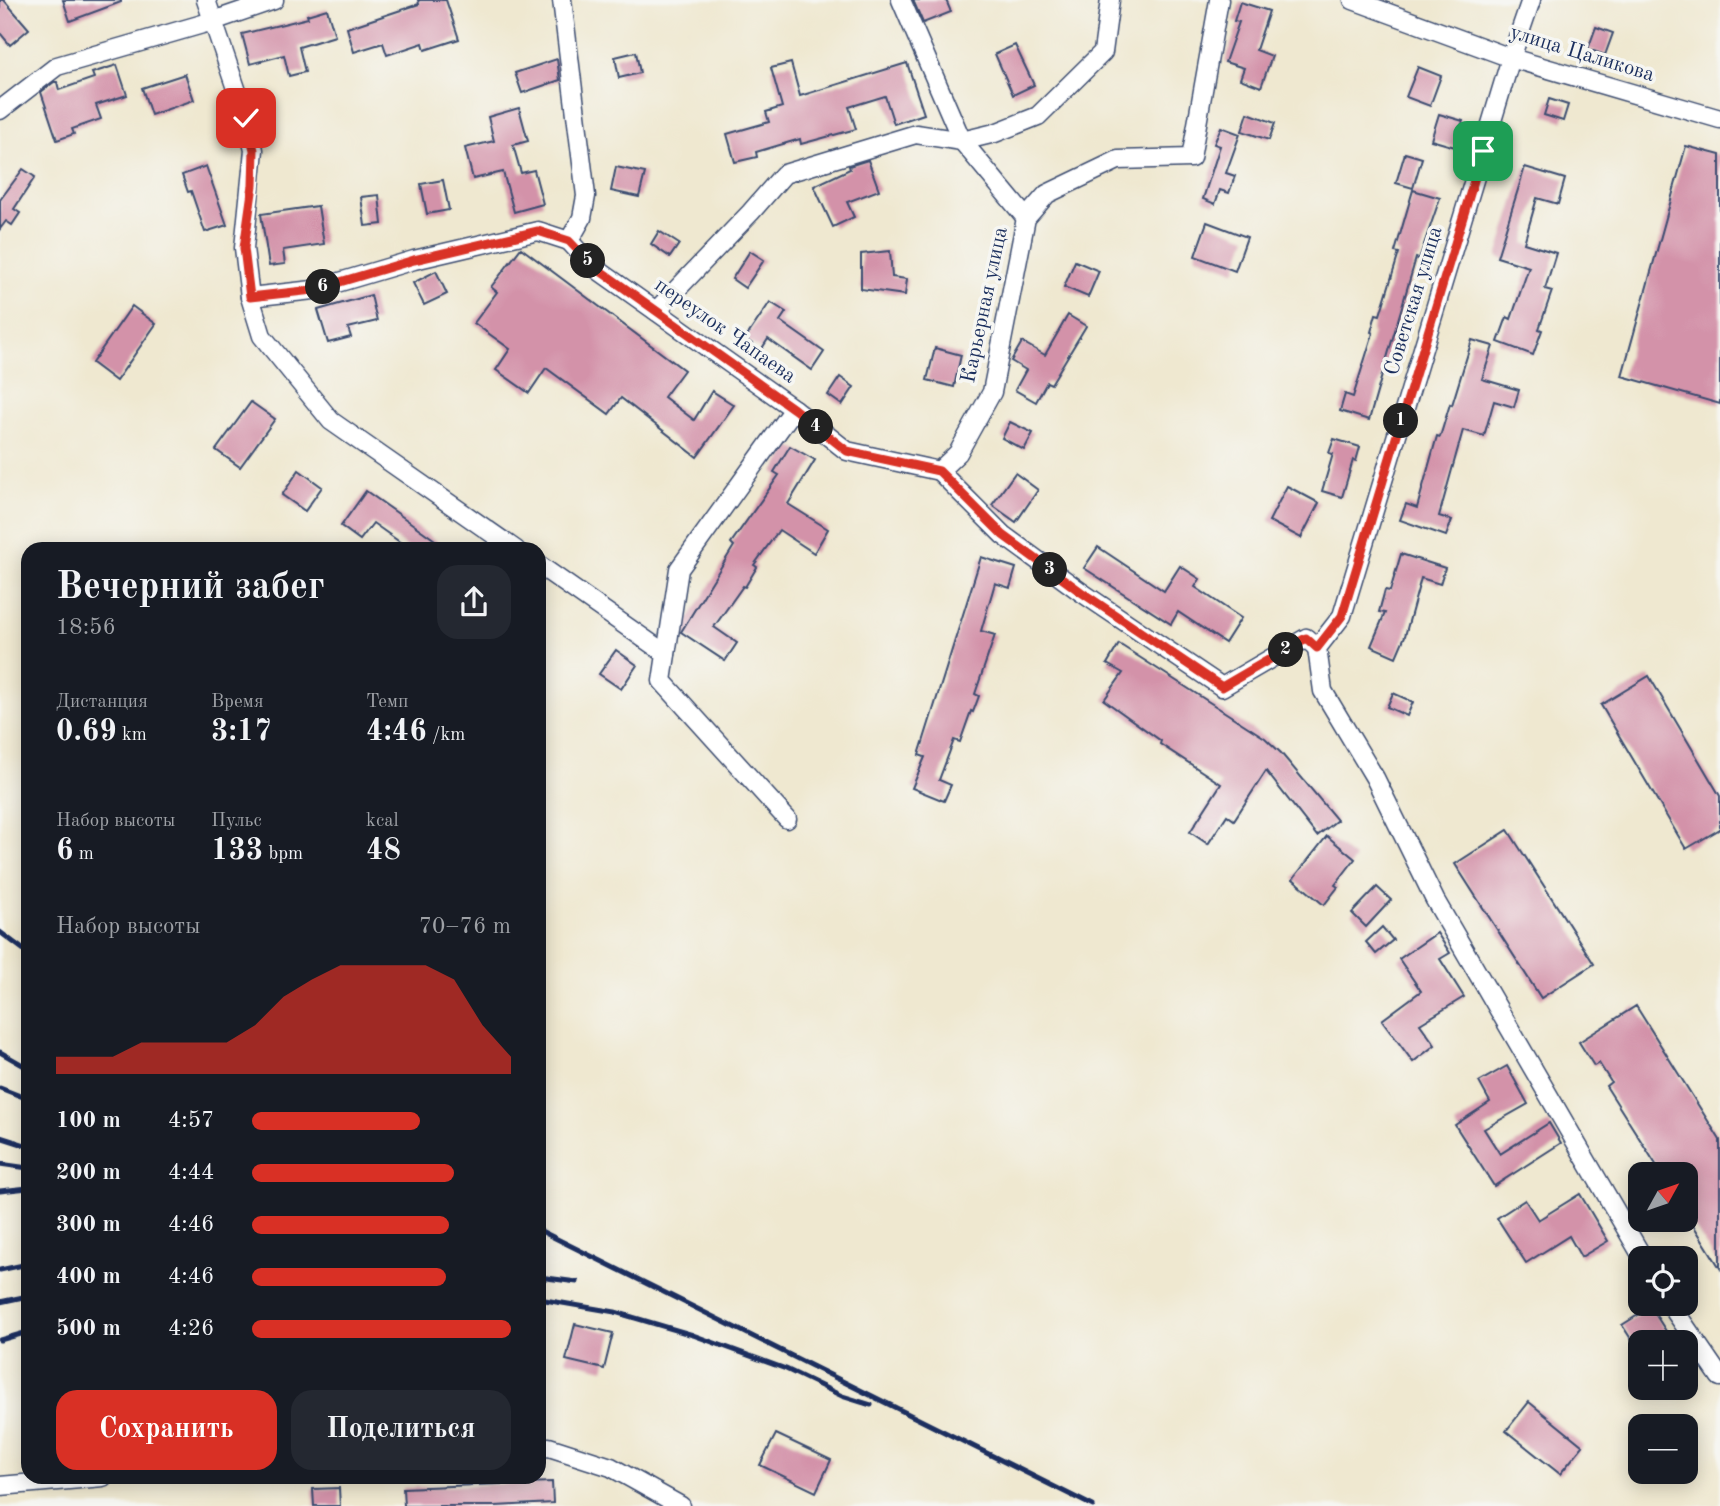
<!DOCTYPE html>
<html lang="ru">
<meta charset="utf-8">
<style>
body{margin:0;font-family:"Old Standard TT",serif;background:#242831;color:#f1f3f6;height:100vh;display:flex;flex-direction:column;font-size:26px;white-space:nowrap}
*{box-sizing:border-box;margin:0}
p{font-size:23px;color:#9ea1a6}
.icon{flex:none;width:38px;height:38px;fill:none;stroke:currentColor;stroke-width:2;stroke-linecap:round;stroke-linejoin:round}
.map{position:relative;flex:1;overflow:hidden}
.sheet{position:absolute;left:21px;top:542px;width:525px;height:942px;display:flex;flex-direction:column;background:#171b24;border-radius:21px;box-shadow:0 4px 18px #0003}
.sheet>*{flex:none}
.needle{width:46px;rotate:50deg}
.fabs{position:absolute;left:1628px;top:1162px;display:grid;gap:14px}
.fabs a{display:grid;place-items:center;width:70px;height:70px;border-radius:14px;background:#171b24;box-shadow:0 4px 18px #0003;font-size:35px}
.pin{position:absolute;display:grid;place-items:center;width:60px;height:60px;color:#fff;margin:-30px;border-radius:14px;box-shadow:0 4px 10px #0006}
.km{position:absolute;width:35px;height:35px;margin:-18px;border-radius:50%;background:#222;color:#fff;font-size:19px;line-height:35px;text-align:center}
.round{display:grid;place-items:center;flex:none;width:74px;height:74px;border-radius:21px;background:#242831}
.head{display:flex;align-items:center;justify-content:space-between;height:119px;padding:0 35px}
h1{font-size:38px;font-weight:700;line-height:52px}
.stats{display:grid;grid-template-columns:repeat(3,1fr);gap:10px;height:119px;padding:7px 35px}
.stats div{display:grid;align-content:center}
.stats b{font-size:30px;font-weight:700}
.stats small{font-size:19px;font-weight:400}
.stats p{font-size:19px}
.chart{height:196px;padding:14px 35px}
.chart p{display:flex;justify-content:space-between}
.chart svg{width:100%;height:126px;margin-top:7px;fill:#d93025;opacity:.7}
.button{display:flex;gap:14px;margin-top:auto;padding:14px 35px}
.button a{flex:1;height:80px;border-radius:21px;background:#d93025;color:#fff;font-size:28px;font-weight:700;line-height:80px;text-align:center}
.button a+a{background:#242831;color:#f1f3f6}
ul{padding:0 35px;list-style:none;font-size:23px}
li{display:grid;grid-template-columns:112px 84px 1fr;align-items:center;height:52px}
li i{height:18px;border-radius:9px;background:#d93025}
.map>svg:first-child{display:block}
</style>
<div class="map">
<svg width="1720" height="1506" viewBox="0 0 1720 1506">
<rect width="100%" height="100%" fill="#f6f6f2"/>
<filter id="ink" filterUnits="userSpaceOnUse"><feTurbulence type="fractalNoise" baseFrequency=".0143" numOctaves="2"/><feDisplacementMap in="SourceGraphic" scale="14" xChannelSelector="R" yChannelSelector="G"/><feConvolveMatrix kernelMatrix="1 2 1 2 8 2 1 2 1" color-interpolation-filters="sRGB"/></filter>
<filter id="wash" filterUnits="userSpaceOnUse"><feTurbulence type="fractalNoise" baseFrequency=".00686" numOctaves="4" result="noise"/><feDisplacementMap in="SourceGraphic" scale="28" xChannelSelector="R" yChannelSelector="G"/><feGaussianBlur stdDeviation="1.57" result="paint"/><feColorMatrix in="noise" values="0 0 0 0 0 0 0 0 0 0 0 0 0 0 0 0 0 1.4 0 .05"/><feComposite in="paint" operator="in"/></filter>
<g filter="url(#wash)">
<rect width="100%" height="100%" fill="#efe8d0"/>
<g id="blocks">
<!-- building -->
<g fill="#d392a9">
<polygon points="0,0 4,0 29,29 10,45 0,33"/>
<polygon points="63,0 121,0 121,2 70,21"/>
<polygon points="418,0 446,0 459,39 425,50 423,43 387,55 383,43 354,52 347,28 419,4"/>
<polygon points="913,0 946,0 951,12 923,23"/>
<polygon points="1240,2 1269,11 1256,50 1272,56 1261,87 1240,79 1244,68 1225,62 1239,22 1234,21"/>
<polygon points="327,9 335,36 299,47 305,72 289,76 284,55 250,64 242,34 308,18 307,15"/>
<polygon points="1596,27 1613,33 1605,55 1588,49"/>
<polygon points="1015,45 1034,85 1013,95 995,54"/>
<polygon points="636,52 640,73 619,78 615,57"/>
<polygon points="557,59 560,80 522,93 515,73"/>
<polygon points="791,63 800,96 907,63 924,114 894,124 885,96 849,107 856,129 801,144 800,139 756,152 757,157 735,162 727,134 769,122 766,112 782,107 771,68"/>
<polygon points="117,65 127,95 96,105 101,119 72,129 74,134 57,140 41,92 54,82 57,82 59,90 94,78 92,73"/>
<polygon points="1418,67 1441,76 1430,106 1406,97"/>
<polygon points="185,74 194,100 151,115 142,88"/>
<polygon points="1549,99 1568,105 1563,121 1544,115"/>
<polygon points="519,108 528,141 513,145 521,173 534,170 543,204 514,212 503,172 473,179 465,148 494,141 488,117"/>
<polygon points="1248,113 1275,123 1269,140 1242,131"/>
<polygon points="1439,114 1463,121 1455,147 1431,140"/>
<polygon points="1221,127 1240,134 1226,173 1235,176 1229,193 1220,190 1215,204 1203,199 1220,146 1214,144"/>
<polygon points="1686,146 1720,155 1720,404 1622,376"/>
<polygon points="1405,153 1422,158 1413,188 1396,183"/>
<polygon points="868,160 879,190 847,202 854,217 833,227 814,186 850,169 849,166"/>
<polygon points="206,166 227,225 205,232 191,191 188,192 182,175"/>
<polygon points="616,167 645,173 639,197 611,191"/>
<polygon points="1525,167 1565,179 1558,204 1537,198 1524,243 1556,253 1545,289 1552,291 1539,329 1542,330 1533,355 1498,342 1507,317 1511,319 1529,267 1497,257"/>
<polygon points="23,169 35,177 14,209 20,213 12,225 6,221 0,229 0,200"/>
<polygon points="443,180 449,210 427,214 421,184"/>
<polygon points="1413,190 1440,198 1419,259 1416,258 1369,420 1340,411 1345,394 1353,397 1373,333 1371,332 1376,314 1380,315 1399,253 1395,252"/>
<polygon points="379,195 382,224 365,226 361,197"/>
<polygon points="318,206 324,244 283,250 285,264 269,266 261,214"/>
<polygon points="1207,222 1247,237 1235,271 1195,256"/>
<polygon points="659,231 679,244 670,257 651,244"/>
<polygon points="521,248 684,370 664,397 694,420 712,391 734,405 697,457 621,398 609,414 546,368 529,393 496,370 510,349 474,323 497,292 491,287"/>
<polygon points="750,251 764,260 745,288 732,279"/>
<polygon points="890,251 892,277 907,279 905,295 861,289 861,254"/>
<polygon points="1075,261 1099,271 1088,297 1064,287"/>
<polygon points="436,271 447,294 424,305 413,283"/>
<polygon points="371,295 377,321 348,328 351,337 328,343 318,310"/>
<polygon points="770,302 786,312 780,321 824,352 812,370 768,339 761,350 745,339"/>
<polygon points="132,306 156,324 116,381 92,363"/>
<polygon points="1068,315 1086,326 1051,384 1047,382 1036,402 1015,390 1026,370 1011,361 1022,342 1045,355"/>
<polygon points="1472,340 1493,346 1482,379 1519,390 1514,407 1494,401 1484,436 1463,430 1439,516 1452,520 1446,536 1400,520 1406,504 1417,508 1437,436 1440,437 1450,404 1452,405"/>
<polygon points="935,348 961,355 954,387 927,380"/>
<polygon points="840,377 854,387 842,405 828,395"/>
<polygon points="251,402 275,419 240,467 216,450"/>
<polygon points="1010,422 1033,433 1024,450 1002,438"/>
<polygon points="1334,439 1360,447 1356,461 1353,460 1342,497 1322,491 1333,454 1329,453"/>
<polygon points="790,446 815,460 788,504 828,529 814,553 779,530 754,565 757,567 745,587 743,586 714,627 737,643 725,661 681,632 734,546 731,543 779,475 774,472"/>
<polygon points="299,470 322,487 305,511 282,495"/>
<polygon points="1015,473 1038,490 1016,522 992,505"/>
<polygon points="1287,486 1319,503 1301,538 1269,521"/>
<polygon points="366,491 407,520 449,550 411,550 373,523 360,540 341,526"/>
<polygon points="1098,547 1164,591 1180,566 1200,579 1195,587 1241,618 1225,643 1178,612 1171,624 1084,568"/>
<polygon points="1401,554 1445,568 1440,584 1421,578 1405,636 1396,657 1371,646 1385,613 1379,612 1385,590 1390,591"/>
<polygon points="981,557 1016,568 1010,588 995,583 981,631 995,635 975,694 979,696 973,712 971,711 960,742 954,740 939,780 951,785 944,801 912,788 925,757 919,755"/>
<polygon points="1119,644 1265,738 1281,753 1337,820 1317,836 1266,771 1234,820 1227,815 1208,844 1190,832 1221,784 1160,744 1161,741 1104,700 1123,673 1107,664"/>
<polygon points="616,650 637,665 621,689 599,674"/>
<polygon points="1649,676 1720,796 1720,829 1686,849 1601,705"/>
<polygon points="1393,693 1413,702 1407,716 1387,707"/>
<polygon points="1508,830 1594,964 1541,998 1455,864"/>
<polygon points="1327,836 1355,859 1335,885 1338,887 1324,905 1293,879"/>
<polygon points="1377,887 1391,900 1366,927 1352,913"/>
<polygon points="1382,927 1393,940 1376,954 1366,942"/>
<polygon points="1437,933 1450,953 1440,959 1464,997 1420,1024 1435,1045 1413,1062 1382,1020 1421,991 1399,959"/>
<polygon points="1636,1006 1720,1140 1720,1268 1685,1212 1685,1174 1662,1174 1606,1086 1611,1082 1599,1063 1594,1066 1579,1042"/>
<polygon points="1507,1066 1528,1104 1484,1129 1500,1154 1549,1123 1561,1143 1494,1186 1455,1125 1490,1102 1479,1082"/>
<polygon points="1580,1194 1608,1241 1581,1257 1569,1236 1526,1263 1497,1218 1525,1200 1538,1220"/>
<polygon points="1651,1307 1657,1317 1673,1342 1633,1342 1622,1325"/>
<polygon points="575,1324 613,1333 604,1369 566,1360"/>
<polygon points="1529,1402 1583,1446 1560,1474 1506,1431"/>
<polygon points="776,1434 831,1460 816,1492 760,1465"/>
<polygon points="552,1482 553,1503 495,1506 404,1506 403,1488"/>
<polygon points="339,1488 340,1506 314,1506 313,1489"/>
</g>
</g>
</g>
<g filter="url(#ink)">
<use href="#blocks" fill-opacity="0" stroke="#3b4b6f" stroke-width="2"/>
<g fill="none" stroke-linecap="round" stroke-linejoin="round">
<defs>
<g id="minor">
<polyline points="206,0 246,118 254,150 244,248 250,297 262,336 331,421 516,550"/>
<polyline points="901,0 962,141 1026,218"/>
<polyline points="1219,0 1191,158 1118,160 1047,194 1026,218 992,392 958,453 939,471 1003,535 1081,592 1222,687 1306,638 1317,648"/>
<polyline points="1353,0 1511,58 1720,119"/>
<polyline points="1531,0 1511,58 1342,616 1317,648 1323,691 1375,778 1435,900 1643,1258"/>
<polyline points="0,110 57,66 213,21 274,0"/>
<polyline points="569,241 591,265 794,409 847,451 939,471"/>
<polyline points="250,297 313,290 414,260 538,231 569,241 582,218 586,196 562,0"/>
<polyline points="656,311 751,212 784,174 916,134 962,141 995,133 1038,116 1103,52 1110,0"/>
<polyline points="539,565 666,654"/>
<polyline points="787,819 662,681 679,569 794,409"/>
<polyline points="1670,1304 1720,1377"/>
<polyline points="539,1448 549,1447 611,1467 681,1506"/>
<polyline points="0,1486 103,1477"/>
</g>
</defs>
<!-- minor casing -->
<use href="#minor" stroke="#3b4b6f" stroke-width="21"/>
<!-- minor -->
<use href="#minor" stroke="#fff" stroke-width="18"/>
<!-- rail -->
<g stroke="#1b2f5e" stroke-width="5">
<polyline points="0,932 28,953"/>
<polyline points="0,1052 28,1068"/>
<polyline points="0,1088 28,1099"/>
<polyline points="0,1137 28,1146"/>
<polyline points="0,1164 28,1168"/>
<polyline points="0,1191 28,1188"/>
<polyline points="539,1230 1093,1506"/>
<polyline points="0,1270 28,1264"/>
<polyline points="539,1277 577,1282"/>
<polyline points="539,1299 615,1312 693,1335 786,1369 842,1396 871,1405"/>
<polyline points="0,1302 28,1296"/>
<polyline points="0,1340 28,1332"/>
</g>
</g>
</g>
<g fill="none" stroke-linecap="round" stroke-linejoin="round" filter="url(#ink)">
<defs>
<polyline id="route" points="246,118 254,150 253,185 244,248 250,297 313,290 414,260 538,231 569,241 592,265 794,409 847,451 939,471 1003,535 1081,592 1222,687 1306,638 1317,648 1342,616 1483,151"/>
</defs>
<!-- route casing -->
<use href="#route" stroke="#fff" stroke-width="14"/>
<!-- route -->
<use href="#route" stroke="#d93025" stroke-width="9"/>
</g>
<g text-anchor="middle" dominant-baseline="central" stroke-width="7" stroke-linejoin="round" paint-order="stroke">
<!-- street labels -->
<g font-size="21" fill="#1b2f5e" stroke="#f6f6f2">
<text transform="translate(1582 54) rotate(17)">улица Цаликова</text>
<text transform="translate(1414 301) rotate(-73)">Советская улица</text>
<text transform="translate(985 305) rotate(-78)">Карьерная улица</text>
<text transform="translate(725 331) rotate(35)">переулок Чапаева</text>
</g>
</g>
</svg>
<div class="fabs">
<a><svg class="needle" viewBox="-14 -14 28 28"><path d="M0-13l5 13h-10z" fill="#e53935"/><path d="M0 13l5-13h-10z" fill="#9ea1a6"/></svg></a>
<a><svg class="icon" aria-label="locate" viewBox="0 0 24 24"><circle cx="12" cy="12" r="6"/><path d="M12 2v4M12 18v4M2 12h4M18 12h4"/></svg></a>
<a>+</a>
<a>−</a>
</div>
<div class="pin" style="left:1483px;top:151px;background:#1e9e55"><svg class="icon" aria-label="arrive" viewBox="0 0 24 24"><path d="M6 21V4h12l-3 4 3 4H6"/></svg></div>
<div class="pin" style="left:246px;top:118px;background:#d93025"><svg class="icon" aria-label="check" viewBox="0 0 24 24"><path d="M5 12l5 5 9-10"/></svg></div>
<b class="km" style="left:1401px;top:421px">1</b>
<b class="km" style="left:1286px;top:650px">2</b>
<b class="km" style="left:1050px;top:570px">3</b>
<b class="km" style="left:816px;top:427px">4</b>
<b class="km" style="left:588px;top:261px">5</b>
<b class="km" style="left:323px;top:287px">6</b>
<section class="sheet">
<div class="head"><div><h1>Вечерний забег</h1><p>18:56</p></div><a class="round"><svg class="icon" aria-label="share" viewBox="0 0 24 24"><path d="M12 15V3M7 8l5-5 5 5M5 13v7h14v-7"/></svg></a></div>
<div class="stats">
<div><p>Дистанция</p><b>0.69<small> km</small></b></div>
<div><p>Время</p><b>3:17</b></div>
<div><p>Темп</p><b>4:46<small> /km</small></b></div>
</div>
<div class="stats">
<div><p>Набор высоты</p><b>6<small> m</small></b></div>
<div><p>Пульс</p><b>133<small> bpm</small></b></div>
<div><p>kcal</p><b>48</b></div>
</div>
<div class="chart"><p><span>Набор высоты</span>70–76 m</p>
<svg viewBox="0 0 160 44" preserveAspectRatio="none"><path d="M0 44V38L10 38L20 38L30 33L40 33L50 33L60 33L70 27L80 17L90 11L100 6L110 6L120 6L130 6L140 11L150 27L160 38V44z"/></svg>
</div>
<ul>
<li><b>100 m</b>4:57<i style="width:65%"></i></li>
<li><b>200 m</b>4:44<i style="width:78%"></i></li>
<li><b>300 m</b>4:46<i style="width:76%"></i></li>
<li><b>400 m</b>4:46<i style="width:75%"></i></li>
<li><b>500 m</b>4:26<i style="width:100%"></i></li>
</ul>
<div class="button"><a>Сохранить</a><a>Поделиться</a></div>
</section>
</div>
